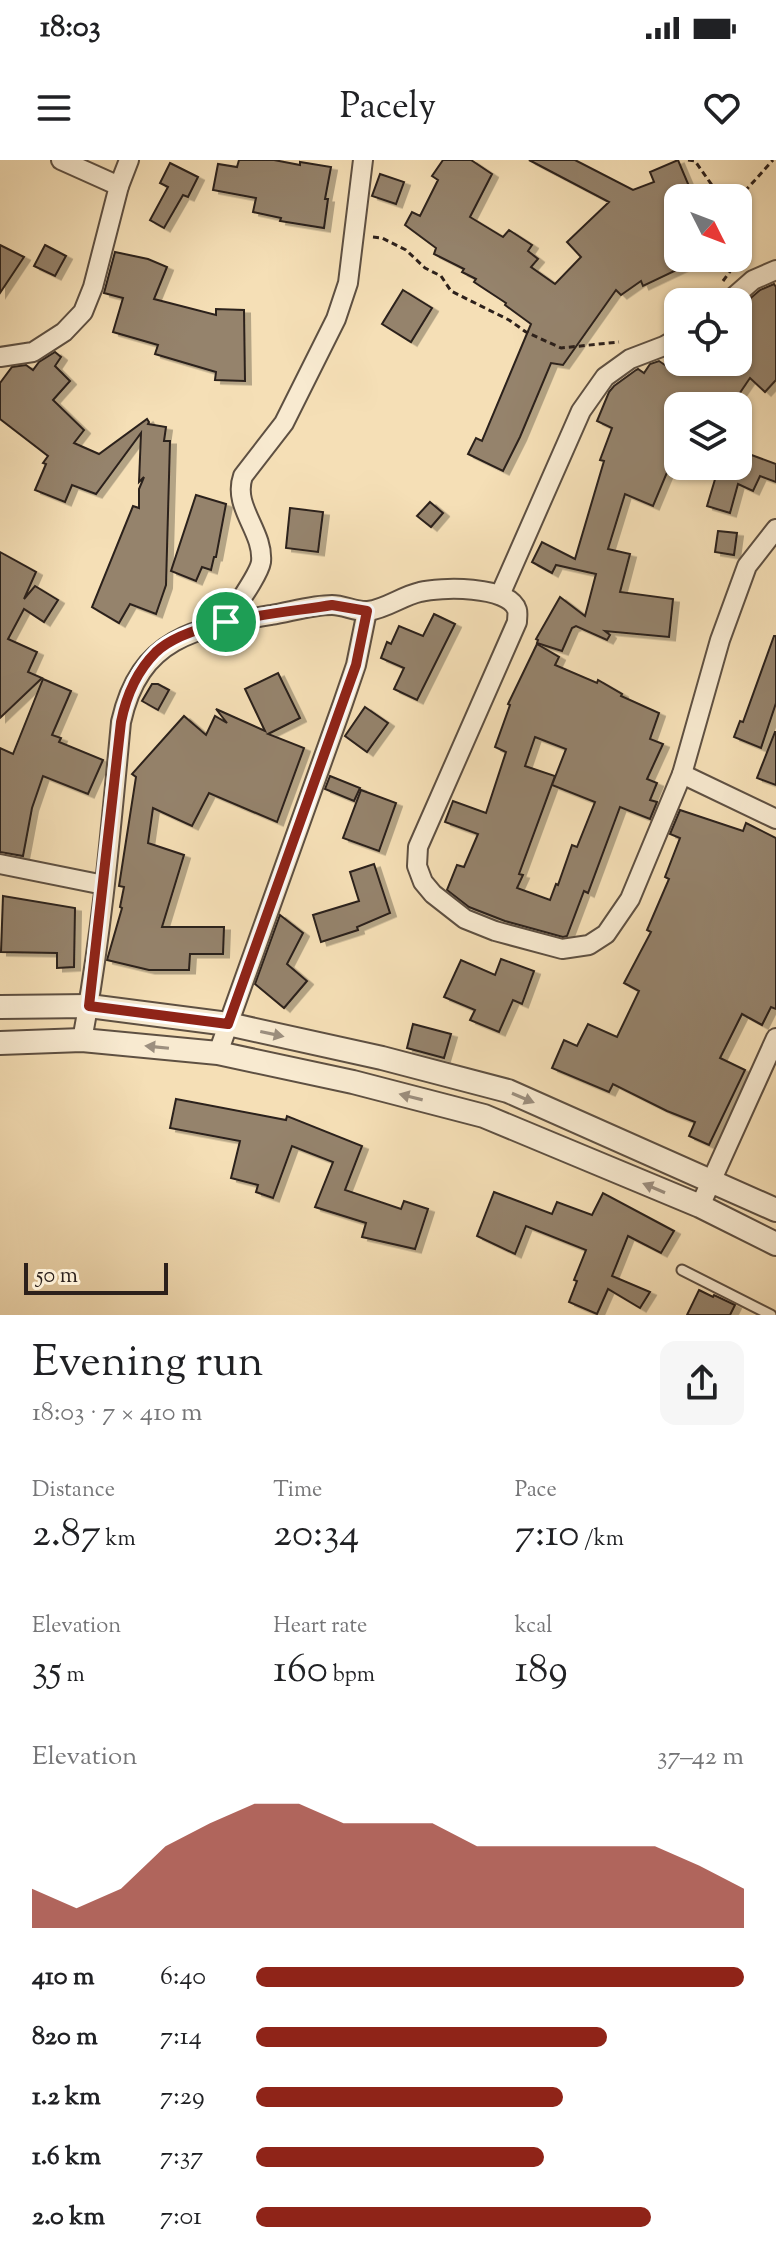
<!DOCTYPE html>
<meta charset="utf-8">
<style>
body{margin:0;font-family:"Sorts Mill Goudy",serif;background:#f6f6f6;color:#202124;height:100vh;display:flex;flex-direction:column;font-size:30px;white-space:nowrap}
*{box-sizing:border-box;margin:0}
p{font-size:26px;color:#757577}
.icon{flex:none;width:44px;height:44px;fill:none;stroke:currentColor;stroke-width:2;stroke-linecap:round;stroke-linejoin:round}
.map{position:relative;height:1155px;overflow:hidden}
.panel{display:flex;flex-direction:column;background:#fff;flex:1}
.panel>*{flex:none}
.needle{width:52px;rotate:132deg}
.tools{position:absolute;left:664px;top:24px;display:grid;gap:16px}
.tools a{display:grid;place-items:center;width:88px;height:88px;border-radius:16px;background:#fff;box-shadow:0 2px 6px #0004;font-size:40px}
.scale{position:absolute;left:24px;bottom:20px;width:144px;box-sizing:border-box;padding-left:8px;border:4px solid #2c201b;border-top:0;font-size:22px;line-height:28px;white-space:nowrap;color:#2c201b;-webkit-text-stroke:6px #f8ead0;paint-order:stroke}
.pin{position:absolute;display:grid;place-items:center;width:68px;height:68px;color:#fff;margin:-34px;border:4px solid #fff;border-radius:50%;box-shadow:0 2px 8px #0007}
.round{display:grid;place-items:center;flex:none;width:84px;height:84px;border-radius:16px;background:#f6f6f6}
.head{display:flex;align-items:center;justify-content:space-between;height:136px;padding:0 32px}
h1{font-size:44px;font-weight:600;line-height:60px}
.stats{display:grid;grid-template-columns:repeat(3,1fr);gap:12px;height:136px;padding:8px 32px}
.stats div{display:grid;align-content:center}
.stats b{font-size:40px;font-weight:600}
.stats small{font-size:22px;font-weight:400}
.stats p{font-size:22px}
.chart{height:224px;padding:16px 32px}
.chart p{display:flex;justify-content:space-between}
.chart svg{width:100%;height:144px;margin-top:8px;fill:#8f2418;opacity:.7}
ul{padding:0 32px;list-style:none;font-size:26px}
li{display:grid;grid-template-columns:128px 96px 1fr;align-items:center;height:60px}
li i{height:20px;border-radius:10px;background:#8f2418}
.status{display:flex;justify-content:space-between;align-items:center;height:56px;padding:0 40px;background:#fff;direction:ltr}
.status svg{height:22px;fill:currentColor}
header{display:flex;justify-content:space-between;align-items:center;height:104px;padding:0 32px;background:#fff;font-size:36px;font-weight:600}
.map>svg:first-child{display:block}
</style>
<div class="status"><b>18:03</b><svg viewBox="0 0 49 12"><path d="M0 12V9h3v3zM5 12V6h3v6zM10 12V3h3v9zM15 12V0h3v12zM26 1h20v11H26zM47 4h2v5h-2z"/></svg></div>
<header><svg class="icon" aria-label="menu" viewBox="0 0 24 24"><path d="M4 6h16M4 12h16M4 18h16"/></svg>Pacely<svg class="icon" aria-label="heart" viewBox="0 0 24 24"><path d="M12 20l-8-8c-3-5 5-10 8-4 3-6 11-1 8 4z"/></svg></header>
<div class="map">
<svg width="776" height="1155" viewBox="0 0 776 1155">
<defs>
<filter id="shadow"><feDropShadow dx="6" dy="3.5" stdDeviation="0" flood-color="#0004"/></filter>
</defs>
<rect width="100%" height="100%" fill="#f5dfb6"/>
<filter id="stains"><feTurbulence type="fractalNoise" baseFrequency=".0025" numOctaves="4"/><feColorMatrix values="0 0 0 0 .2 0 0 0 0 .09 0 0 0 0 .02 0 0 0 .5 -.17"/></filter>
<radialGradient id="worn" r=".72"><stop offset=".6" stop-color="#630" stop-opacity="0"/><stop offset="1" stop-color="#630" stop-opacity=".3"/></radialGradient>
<!-- building -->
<g fill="#95836c" stroke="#2c201b" stroke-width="2" fill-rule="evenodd" filter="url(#shadow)">
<polygon points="239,0 274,0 300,5 300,2 331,7 325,39 328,39 324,68 280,61 281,58 253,52 256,38 213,30 218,4 237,7"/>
<polygon points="443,0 471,0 492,14 470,57 503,77 509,70 532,85 528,91 538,99 531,107 555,124 581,97 567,82 609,42 529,0 575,0 633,30 654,22 650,12 678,0 694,38 678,38 678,98 682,98 685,106 643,126 641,121 621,135 616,130 563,205 551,203 520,277 503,311 468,294 476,278 482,281 531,164 505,145 506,143 474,122 476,119 462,112 464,109 434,94 436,88 405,65 412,52 420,56 438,20 432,16"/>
<polygon points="170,3 198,17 188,37 183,35 164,68 150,60 168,27 160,23"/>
<polygon points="380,14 404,22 396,44 372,36"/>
<polygon points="0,85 24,97 0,133"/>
<polygon points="45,85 66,96 55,116 34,106"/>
<polygon points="115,92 148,99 167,107 154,139 216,155 216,149 244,150 245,221 215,220 216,212 155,194 158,185 113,172 123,138 104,133"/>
<polygon points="774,124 776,127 776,220 765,232 750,218 731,246 695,246 678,234 678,300 673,298 653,346 625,334 608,389 630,394 620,432 673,439 669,477 605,471 610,475 607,480 576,466 572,468 562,491 537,483 538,480 536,479 560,437 585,456 596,414 556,405 552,413 532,402 542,382 575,399 604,301 600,300 612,268 597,261 609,232 614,226 636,210 638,209 644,213 650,204 659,201 674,211 680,202 738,202 738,149 760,130"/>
<polygon points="403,130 432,148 411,182 382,164"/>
<polygon points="55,192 61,197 55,206 70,221 53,240 84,270 74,283 99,294 147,259 149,262 148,264 166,267 164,281 170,281 166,425 156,454 130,444 119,463 92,447 133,346 139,348 139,329 144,317 139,322 141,273 96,334 72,325 65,342 35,330 46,304 43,303 48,296 0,259 0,223 12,207 26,205 33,210 39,202"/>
<polygon points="738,290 776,304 776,322 760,316 753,331 738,324 730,353 707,346 719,306 738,306"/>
<polygon points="196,335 226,344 216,397 214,397 211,410 202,407 196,421 171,411"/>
<polygon points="430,342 443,353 431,367 417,356"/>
<polygon points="290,348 323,352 318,392 286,388"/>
<polygon points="718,371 737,373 734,395 715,392"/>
<polygon points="0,392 36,412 24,439 35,426 58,440 44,462 24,449 8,479 37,492 28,512 42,518 0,558"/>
<polygon points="434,454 455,464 417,540 394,529 404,508 381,498 387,482 391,484 399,466 423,476"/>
<polygon points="774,476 776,476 776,543 761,588 734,577 740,561 743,562"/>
<path d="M 537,484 L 559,497 L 555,505 L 597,523 L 598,520 L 622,534 L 621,536 L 659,553 L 650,579 L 663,584 L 647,619 L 657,623 L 650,640 L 657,642 L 650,659 L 620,647 L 588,733 L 584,731 L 567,776 L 563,777 L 505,761 L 469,747 L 447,730 L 457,705 L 464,707 L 478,674 L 445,662 L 453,641 L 486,653 L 506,592 L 495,587 L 510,545 L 508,544 ZM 535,577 L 566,589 L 552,625 L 595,642 L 577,687 L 572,685 L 558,725 L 556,724 L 550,740 L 517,728 L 523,715 L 519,714 L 555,616 L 525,606 Z"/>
<polygon points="278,513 300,558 268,574 304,588 277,662 209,633 192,666 153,648 148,683 184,695 162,767 224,767 223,794 190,794 189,810 149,810 107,800 122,748 120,747 124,727 119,726 136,617 132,614 184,556 206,575 215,556 227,563 216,549 265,571 245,529"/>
<polygon points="43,519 71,531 52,575 61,578 59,582 103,600 88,634 43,616 32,648 23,696 0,692 0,588 13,594"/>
<polygon points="152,524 158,524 169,530 158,550 142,541"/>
<polygon points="365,547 388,563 367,592 345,576"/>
<polygon points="775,572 776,572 776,625 757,618"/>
<polygon points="330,616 360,628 354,641 325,629"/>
<polygon points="361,630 396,643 379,691 343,678"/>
<polygon points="680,650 743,671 746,663 776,678 776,849 771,847 762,865 742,854 720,898 745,910 709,985 689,976 695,962 667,951 613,924 609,932 552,908 564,880 577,886 588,864 617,877 639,831 624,823 651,772 647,770 669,719 665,717 680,678 670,674"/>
<polygon points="374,704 390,753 357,767 358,770 321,782 313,755 359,741 350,712"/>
<polygon points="3,736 75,748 74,807 57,808 57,793 1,792"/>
<polygon points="280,755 303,773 287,804 307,821 284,848 255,824"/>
<polygon points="501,799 534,811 522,844 513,840 499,872 470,860 475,850 444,837 461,800 495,815"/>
<polygon points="413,864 451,874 444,898 407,888"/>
<polygon points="176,939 286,960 287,956 362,986 345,1030 401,1049 404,1041 428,1049 415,1089 362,1077 366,1063 315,1047 333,1002 292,986 273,1038 256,1032 258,1025 231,1018 240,981 170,968"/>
<polygon points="494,1032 552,1054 557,1042 592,1055 603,1033 674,1071 661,1093 628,1076 612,1116 650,1132 640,1148 608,1129 597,1154 569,1142 577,1121 574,1120 586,1090 526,1066 515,1094 477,1076"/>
<polygon points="699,1130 713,1137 714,1135 735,1145 730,1155 687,1155"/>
</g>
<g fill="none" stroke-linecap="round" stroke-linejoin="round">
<defs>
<polyline id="service" points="682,1110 771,1155"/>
<g id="minor">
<polyline points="61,0 119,26"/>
<polyline points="728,142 753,120 776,110"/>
<polyline points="0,197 33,192 64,172 83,152 93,127 119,26 129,0"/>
<polyline points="500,435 581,251 605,217 630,199 664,186 678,178"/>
<path d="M 226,462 C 234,449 259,415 261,402 C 264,371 232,347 243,316 L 284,263 L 336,159 L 348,123 L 363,0"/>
<polyline points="682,614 776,659"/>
<polyline points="0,704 104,725"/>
<path d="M 82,880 C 102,775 111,668 121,562 C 140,477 195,468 271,455 C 290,452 312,445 332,445 C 344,445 356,452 368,451 C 386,449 402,436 420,432 C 439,427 509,425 517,450 C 518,453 517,458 517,462 L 418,687 L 417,706 L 423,722 L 433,734 L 465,759 L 495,771 L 562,789 L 589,785 L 606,774 L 630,739 L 682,614 L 720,480 L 747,406 L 776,369"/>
<polyline points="218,893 343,543 356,505 367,451"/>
<polyline points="700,1046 776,878"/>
</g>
<g id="tertiary">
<polyline points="0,847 89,846 228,864 382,898 508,931 776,1050"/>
<polyline points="0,883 82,880 218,893 353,922 484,956 700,1046 776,1084"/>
</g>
</defs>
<!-- service casing -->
<use href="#service" stroke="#5e5042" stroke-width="13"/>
<!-- minor casing -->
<use href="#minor" stroke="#5e5042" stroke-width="22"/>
<!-- tertiary casing -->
<use href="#tertiary" stroke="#5e5042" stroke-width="26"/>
<!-- path -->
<g stroke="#2c201b" stroke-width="3" stroke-dasharray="6 4" stroke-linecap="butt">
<polyline points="688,0 695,1 721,38"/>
<polyline points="738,39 773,0"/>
<polyline points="373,77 382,78 406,90 425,108 441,116 451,131 509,160 526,172 561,188 619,182"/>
<polyline points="723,121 737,102 737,98"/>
</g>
<!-- service -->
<use href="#service" stroke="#f8ead0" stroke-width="9"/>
<!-- minor -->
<use href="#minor" stroke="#f8ead0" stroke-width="18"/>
<!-- tertiary -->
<use href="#tertiary" stroke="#f8ead0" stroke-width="22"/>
</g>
<!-- one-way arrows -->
<defs><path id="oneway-solid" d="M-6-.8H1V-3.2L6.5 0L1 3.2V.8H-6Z" transform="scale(2)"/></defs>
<g fill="#9c8f7f">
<use href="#oneway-solid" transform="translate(272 874) rotate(12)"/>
<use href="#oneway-solid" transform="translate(157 887) rotate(-174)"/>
<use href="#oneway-solid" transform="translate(411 937) rotate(-166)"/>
<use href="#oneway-solid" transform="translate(523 938) rotate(23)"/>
<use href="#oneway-solid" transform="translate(654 1028) rotate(-157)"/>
</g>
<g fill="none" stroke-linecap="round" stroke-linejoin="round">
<defs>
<path id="route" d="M 332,445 L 367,451 L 356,505 L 228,864 L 89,846 L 121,562 C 126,537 137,511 156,492 C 191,459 285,453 332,445 Z"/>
</defs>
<!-- route casing -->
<use href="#route" stroke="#fff" stroke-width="16"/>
<!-- route -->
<use href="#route" stroke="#8f2418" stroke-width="10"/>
</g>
<rect width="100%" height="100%" filter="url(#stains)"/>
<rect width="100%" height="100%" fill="url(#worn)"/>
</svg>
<div class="tools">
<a><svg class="needle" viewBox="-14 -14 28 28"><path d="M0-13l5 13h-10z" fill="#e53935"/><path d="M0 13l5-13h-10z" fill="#757577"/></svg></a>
<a><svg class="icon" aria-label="locate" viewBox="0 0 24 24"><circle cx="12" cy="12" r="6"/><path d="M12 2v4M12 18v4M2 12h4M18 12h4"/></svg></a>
<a><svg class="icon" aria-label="layers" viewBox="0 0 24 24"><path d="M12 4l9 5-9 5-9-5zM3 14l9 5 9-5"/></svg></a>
</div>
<div class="scale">50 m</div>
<div class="pin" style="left:226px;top:462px;background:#1e9e55"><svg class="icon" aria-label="arrive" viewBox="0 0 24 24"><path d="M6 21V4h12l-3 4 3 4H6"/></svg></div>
</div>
<section class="panel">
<div class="head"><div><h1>Evening run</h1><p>18:03 · 7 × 410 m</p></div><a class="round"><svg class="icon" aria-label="share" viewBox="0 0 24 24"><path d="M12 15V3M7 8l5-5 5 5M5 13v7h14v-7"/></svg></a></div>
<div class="stats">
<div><p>Distance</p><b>2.87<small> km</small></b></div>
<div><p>Time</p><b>20:34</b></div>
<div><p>Pace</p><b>7:10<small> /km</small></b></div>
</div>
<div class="stats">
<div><p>Elevation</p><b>35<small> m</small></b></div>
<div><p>Heart rate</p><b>160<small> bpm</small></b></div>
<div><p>kcal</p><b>189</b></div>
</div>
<div class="chart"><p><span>Elevation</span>37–42 m</p>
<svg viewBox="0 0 160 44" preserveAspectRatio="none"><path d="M0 44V32L10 38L20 32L30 19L40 12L50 6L60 6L70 12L80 12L90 12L100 19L110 19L120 19L130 19L140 19L150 25L160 32V44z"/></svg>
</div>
<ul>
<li><b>410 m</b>6:40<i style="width:100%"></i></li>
<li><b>820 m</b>7:14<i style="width:72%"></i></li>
<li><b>1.2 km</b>7:29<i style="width:63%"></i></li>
<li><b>1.6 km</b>7:37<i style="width:59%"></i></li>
<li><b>2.0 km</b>7:01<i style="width:81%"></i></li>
</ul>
</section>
